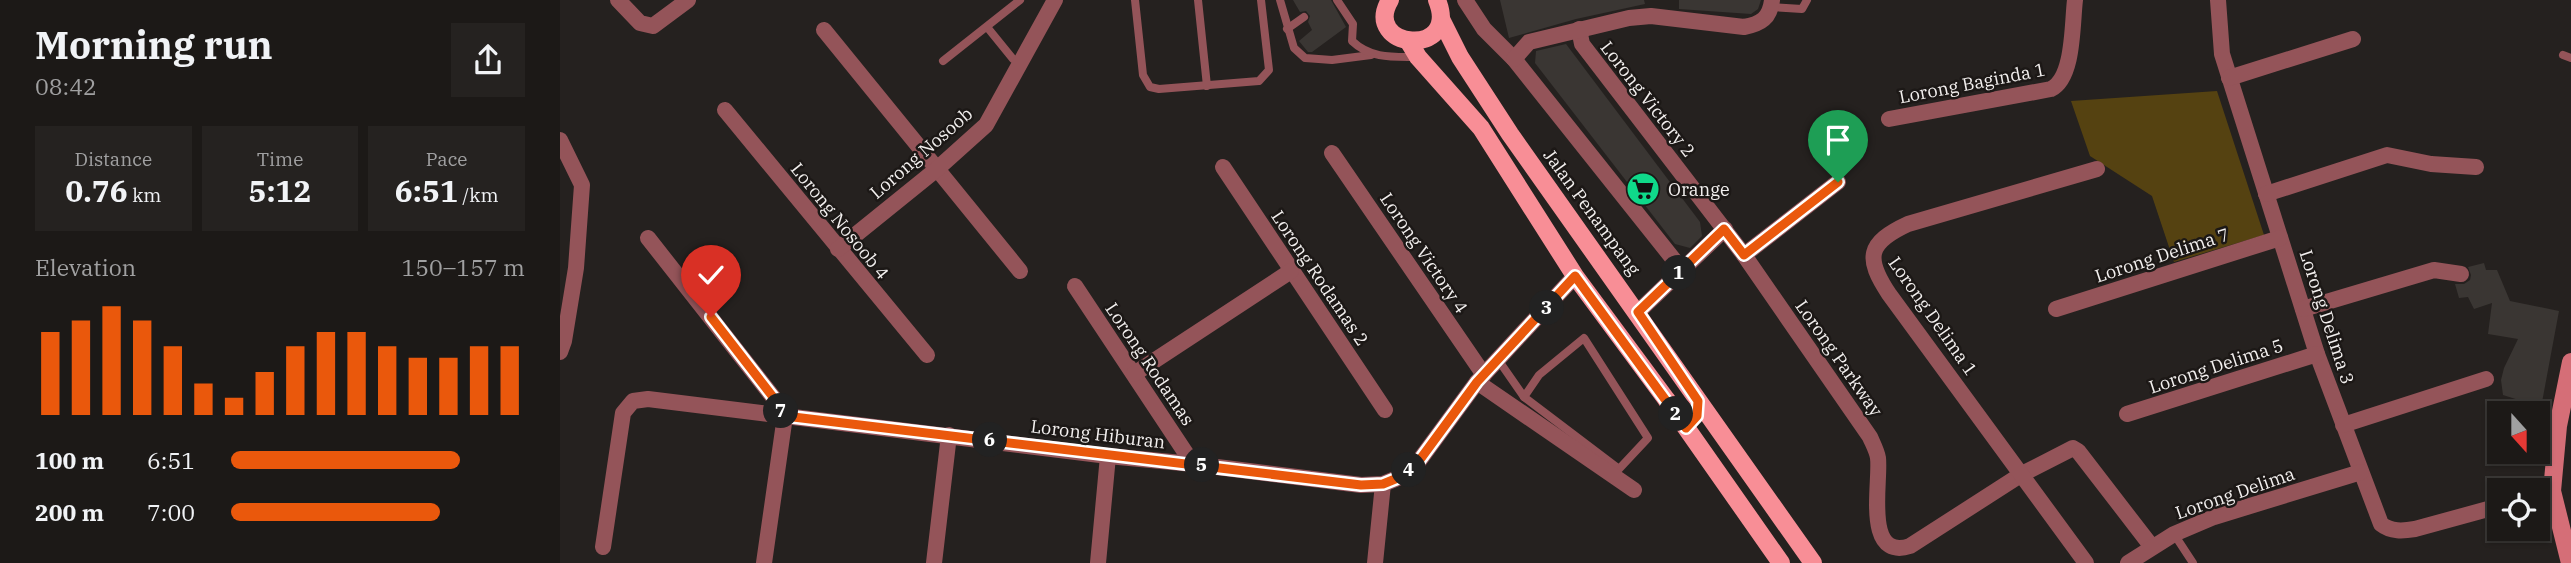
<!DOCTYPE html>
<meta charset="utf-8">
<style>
body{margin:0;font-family:"IBM Plex Serif",serif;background:#252220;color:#f1f3f6;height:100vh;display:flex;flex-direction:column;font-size:26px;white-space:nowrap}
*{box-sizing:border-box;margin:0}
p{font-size:23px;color:#a0a0a1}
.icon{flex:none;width:38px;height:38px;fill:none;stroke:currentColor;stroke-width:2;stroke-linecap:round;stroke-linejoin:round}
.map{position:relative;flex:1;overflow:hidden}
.drawer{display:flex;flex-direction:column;background:#1c1917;width:560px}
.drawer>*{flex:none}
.needle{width:46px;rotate:159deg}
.controls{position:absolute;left:1927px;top:401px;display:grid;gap:14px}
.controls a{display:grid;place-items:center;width:63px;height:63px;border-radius:0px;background:#1c1917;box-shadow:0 2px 5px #0004,0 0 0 2px #3a3836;font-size:35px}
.pin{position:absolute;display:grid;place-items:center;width:60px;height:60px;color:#fff;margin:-72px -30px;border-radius:50% 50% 50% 0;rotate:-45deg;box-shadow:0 0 7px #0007}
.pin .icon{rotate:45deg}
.km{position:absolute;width:35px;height:35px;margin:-18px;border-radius:50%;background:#222;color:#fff;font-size:19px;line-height:35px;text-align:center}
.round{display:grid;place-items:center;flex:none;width:74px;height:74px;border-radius:0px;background:#252220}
.head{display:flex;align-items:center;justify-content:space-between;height:119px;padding:0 35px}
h1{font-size:38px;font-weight:700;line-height:52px}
.metrics{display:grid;grid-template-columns:repeat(3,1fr);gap:10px;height:119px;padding:7px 35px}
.metrics div{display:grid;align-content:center;border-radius:0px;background:#252220;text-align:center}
.metrics b{font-size:30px;font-weight:700}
.metrics small{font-size:19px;font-weight:400}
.metrics p{font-size:19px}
.chart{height:196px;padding:14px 35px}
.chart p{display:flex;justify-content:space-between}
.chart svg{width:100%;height:126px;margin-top:7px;stroke:#ea580c;stroke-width:6}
ul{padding:0 35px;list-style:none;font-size:23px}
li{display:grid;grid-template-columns:112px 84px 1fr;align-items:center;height:52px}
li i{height:18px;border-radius:9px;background:#ea580c}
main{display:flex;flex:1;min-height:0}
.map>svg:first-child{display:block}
</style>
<main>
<section class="drawer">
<div class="head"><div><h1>Morning run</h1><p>08:42</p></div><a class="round"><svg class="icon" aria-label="share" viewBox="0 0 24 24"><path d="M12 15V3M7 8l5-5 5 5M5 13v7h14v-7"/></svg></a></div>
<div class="metrics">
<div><p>Distance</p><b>0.76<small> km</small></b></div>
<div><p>Time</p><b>5:12</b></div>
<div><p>Pace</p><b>6:51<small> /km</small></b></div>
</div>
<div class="chart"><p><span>Elevation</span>150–157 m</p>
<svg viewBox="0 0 160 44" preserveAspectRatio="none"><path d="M5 44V15M15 44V11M25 44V6M35 44V11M45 44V20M55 44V33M65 44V38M75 44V29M85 44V20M95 44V15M105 44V15M115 44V20M125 44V24M135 44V24M145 44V20M155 44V20"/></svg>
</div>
<ul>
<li><b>100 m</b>6:51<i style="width:78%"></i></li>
<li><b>200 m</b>7:00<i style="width:71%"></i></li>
</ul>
</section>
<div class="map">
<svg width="2011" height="563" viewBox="0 0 2011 563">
<rect width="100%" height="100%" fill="#25211f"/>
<!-- green -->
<polygon fill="#554211" points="1657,91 1704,235 1614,262 1592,196 1530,156 1511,101"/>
<!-- building -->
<g fill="#3a3633">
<polygon points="733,0 771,0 786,27 752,52 748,52 739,41 752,30 748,22 750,16 746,11 740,12"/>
<polygon points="940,0 1084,0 1085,4 1016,19 949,38"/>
<polygon points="1119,0 1201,0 1198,9 1191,14 1119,9"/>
<polygon points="1006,44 1140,222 1142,236 1130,248 1115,244 975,63 976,51"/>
<polygon points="1924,263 1926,270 1937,270 1950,301 1999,311 1980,413 1962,413 1965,402 1943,395 1941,380 1944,368 1958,339 1928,334 1932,303 1914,309 1908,297 1899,298 1895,284 1904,284 1910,280 1911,275 1908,267"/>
</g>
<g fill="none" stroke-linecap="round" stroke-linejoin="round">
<!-- lane -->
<g stroke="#945459" stroke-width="8">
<polyline points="575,0 583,75 590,87 599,89 699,81 709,70 701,0"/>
<polyline points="638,0 647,86"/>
<polyline points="720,0 734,48 745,58 772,60 811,55"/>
<path d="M 777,0 L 793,24 L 792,41 C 811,59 832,57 858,57"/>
<polyline points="1211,7 1242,9 1247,0"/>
<polyline points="427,27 453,59 461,62"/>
<polyline points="727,29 744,17"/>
<polyline points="2003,55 2011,58"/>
<polyline points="383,61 460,0"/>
<polygon points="1024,338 1088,438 1059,469 964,397 979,375"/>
<polyline points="939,361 964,397"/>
<polyline points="1614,534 1633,563"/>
</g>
<!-- street -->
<g stroke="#945459" stroke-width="16">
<polyline points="58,0 80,23 93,26 128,0"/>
<polyline points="905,0 924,29 954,59 1122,270"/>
<path d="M 1658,0 L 1662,54 L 1757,354 L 1821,524 C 1831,532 1843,531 1855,529 L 1939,506"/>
<path d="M 1019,29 L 1022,44 L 1184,255 L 1310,437 C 1313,444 1317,451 1318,458 C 1321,482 1303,561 1350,546 L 1462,474 L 1513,448 L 1518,451 L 1592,547"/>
<polyline points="264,30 460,271"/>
<path d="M 954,59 L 969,42 L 1069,18 L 1091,16 L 1184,27 C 1201,24 1210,18 1212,0"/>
<polyline points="1669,78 1793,39"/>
<polyline points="165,110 367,355"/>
<path d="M 1329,119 L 1491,89 C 1514,78 1512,24 1515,0"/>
<polyline points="0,140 22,185 16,268 4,341 0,352"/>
<polyline points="772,153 924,375"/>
<polyline points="663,167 825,410"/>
<polyline points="1706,194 1827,155 1871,164 1916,167"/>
<polyline points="88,238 213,397 225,416 204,563"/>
<polyline points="278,249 377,169 426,125 495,0"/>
<polyline points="1184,255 1278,182"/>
<polyline points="515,286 633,464"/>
<polyline points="1496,309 1720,238"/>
<polyline points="1743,309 1874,270 1901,274"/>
<polyline points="1078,312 1165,229"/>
<polyline points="574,374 731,271"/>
<polyline points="917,382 1074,490"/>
<polyline points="1567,414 1757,354"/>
<polyline points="1783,425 1926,379"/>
<polyline points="1978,495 1992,491"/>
<polyline points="43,547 63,413 73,401 88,399 548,456 633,464 801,485 823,484 840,477 856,465 917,382 1015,276"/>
<polyline points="374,563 389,435"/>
<polyline points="538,563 548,456"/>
<polyline points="815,563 823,484"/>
<path d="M 1526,563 L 1329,294 C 1305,258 1307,243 1348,224 L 1537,169"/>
<polyline points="1568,563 1614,534 1654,517 1801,472"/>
</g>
<!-- secondary -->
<polyline stroke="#d56e77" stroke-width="18" points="2010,563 1992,491 1998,426 2011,362"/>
<!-- primary -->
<g stroke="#f88e96" stroke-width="18">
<path d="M 830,0 C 801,49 901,59 877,0"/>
<polyline points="881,19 900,57 950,134 1253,563"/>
<polyline points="849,42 858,57 921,128 1015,276 1106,399 1221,563"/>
</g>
</g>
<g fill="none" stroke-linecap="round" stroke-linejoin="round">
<defs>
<polyline id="route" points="151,317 213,397 225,416 801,485 823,484 840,477 856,465 917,382 1015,276 1126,428 1137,416 1138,401 1078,312 1164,229 1184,255 1278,182"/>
</defs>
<!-- route casing -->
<use href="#route" stroke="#fff" stroke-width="14"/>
<!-- route -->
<use href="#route" stroke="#ea580c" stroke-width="9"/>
</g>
<!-- icons -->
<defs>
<symbol id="supermarket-disc" viewBox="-11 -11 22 22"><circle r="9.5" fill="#0fd98a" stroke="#1c1816"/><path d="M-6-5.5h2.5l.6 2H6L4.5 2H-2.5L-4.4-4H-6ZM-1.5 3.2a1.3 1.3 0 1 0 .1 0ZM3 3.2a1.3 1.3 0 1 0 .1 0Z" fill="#111"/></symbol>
</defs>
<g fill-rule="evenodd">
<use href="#supermarket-disc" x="1064" y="170" width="38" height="38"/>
</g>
<g text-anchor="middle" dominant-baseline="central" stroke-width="5" stroke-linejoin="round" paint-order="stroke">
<!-- street labels -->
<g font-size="18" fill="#f3f0ef" stroke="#1c1816">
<text transform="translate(1412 83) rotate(-11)">Lorong Baginda 1</text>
<text transform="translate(1088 99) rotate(52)">Lorong Victory 2</text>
<text transform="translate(361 153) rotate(-41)">Lorong Nosoob</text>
<text transform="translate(1032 212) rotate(54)">Jalan Penampang</text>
<text transform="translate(280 221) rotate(51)">Lorong Nosoob 4</text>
<text transform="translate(864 253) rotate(56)">Lorong Victory 4</text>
<text transform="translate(1602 255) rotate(-18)">Lorong Delima 7</text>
<text transform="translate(760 278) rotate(56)">Lorong Rodamas 2</text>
<text transform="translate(1373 316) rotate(55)">Lorong Delima 1</text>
<text transform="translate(1767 317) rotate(72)">Lorong Delima 3</text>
<text transform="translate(1279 358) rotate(55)">Lorong Parkway</text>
<text transform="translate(590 364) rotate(56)">Lorong Rodamas</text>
<text transform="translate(1656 366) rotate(-18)">Lorong Delima 5</text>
<text transform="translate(538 434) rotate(7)">Lorong Hiburan</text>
<text transform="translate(1675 493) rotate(-19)">Lorong Delima</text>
</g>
<!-- poi labels -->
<g font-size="18" fill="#f3f0ef" stroke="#1c1816" text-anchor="start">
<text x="1108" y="189">Orange</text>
</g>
</g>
</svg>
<div class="controls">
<a><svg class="needle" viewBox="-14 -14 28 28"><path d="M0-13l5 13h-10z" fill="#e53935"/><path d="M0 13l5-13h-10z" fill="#a0a0a1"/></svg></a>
<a><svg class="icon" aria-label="locate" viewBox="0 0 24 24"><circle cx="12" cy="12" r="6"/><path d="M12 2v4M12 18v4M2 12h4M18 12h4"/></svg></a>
</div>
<div class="pin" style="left:1278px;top:182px;background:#1e9e55"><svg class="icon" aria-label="arrive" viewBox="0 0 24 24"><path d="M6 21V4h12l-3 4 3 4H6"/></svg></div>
<div class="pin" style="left:151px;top:317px;background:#d93025"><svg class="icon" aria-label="check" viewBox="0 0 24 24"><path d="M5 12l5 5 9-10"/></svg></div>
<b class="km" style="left:1119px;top:273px">1</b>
<b class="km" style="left:1116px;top:414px">2</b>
<b class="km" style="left:987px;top:308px">3</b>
<b class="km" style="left:849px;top:470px">4</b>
<b class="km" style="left:642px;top:465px">5</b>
<b class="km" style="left:430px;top:440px">6</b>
<b class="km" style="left:221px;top:411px">7</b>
</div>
</main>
